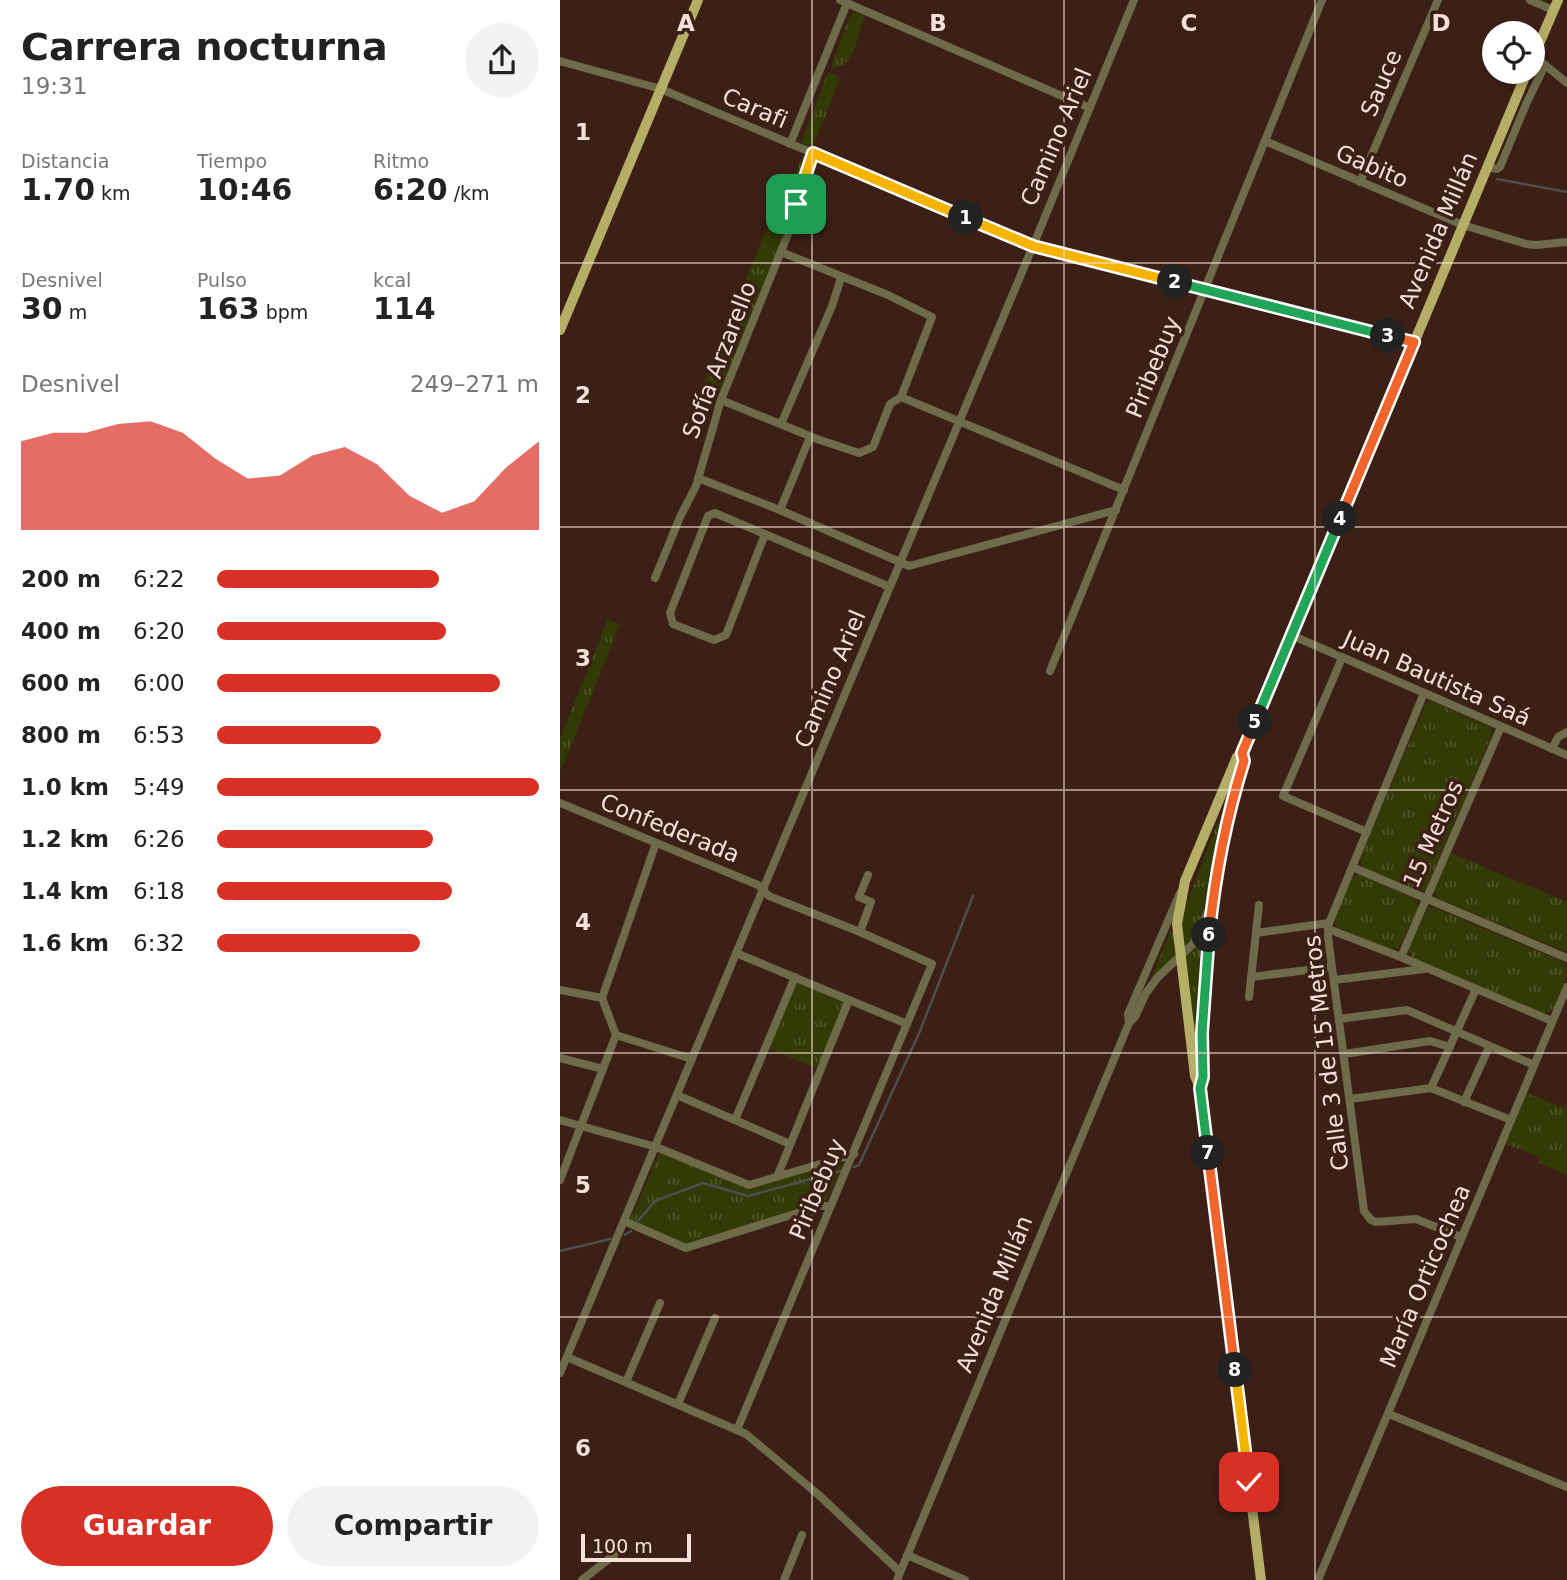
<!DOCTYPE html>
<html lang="es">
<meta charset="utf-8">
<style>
body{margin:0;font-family:"DejaVu Sans",sans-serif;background:#f2f2f2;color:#222;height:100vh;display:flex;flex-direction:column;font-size:26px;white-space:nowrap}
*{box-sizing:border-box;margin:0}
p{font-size:23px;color:#767676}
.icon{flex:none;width:38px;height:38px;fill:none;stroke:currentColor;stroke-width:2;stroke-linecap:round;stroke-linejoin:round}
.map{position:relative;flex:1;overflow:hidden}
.drawer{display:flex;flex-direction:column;background:#fff;width:560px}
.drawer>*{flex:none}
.controls{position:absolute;left:922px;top:21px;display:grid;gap:14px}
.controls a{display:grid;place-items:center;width:63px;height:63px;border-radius:50%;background:#fff;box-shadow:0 4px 10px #0003;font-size:35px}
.scale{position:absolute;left:21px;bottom:18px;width:110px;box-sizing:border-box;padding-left:7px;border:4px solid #f6e1da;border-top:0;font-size:19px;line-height:24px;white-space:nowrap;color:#f6e1da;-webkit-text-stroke:5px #3d2015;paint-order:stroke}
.pin{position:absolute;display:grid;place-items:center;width:60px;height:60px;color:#fff;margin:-30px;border-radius:14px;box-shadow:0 4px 10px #0006}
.km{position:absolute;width:35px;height:35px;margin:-18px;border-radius:50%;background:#222;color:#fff;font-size:19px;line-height:35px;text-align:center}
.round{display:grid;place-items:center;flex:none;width:74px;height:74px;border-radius:37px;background:#f2f2f2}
.headline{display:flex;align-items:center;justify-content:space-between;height:119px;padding:0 21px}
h1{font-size:38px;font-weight:800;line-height:52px}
.figures{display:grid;grid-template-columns:repeat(3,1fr);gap:10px;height:119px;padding:7px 21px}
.figures div{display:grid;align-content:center}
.figures b{font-size:30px;font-weight:800}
.figures small{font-size:19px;font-weight:400}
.figures p{font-size:19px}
.chart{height:196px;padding:14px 21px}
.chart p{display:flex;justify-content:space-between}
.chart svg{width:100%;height:126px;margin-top:7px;fill:#d93025;opacity:.7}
.button{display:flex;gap:14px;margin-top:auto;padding:14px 21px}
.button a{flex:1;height:80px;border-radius:42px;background:#d93025;color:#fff;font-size:28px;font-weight:800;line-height:80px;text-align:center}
.button a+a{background:#f2f2f2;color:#222}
ul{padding:0 21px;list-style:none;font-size:23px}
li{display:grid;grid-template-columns:112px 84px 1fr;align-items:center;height:52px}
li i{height:18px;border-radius:9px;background:#d93025}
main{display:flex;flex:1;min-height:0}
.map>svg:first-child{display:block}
</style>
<main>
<section class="drawer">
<div class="headline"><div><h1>Carrera nocturna</h1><p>19:31</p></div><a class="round"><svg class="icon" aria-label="share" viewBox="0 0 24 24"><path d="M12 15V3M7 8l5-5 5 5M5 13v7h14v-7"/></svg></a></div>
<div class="figures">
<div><p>Distancia</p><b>1.70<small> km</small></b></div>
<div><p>Tiempo</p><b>10:46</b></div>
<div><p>Ritmo</p><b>6:20<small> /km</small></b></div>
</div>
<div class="figures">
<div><p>Desnivel</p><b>30<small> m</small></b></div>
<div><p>Pulso</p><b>163<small> bpm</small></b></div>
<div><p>kcal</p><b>114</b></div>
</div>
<div class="chart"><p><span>Desnivel</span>249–271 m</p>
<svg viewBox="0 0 160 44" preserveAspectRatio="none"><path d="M0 44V13L10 10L20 10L30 7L40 6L50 10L60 19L70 26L80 25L90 18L100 15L110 21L120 32L130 38L140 34L150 22L160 13V44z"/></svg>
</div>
<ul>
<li><b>200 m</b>6:22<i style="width:69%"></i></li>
<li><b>400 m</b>6:20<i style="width:71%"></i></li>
<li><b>600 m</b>6:00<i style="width:88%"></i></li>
<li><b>800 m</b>6:53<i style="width:51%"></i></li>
<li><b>1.0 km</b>5:49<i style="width:100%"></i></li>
<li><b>1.2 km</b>6:26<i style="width:67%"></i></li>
<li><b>1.4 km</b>6:18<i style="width:73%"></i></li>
<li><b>1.6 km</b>6:32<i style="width:63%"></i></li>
</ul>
<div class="button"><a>Guardar</a><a>Compartir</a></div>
</section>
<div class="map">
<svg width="1007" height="1580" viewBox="0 0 1007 1580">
<defs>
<pattern id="grass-tufts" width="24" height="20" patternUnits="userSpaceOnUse" patternTransform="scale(1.75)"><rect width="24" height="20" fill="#323a05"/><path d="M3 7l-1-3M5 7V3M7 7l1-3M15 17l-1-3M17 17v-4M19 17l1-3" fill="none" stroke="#505629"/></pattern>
</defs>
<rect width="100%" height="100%" fill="#3d2015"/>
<!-- grass -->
<g fill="url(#grass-tufts)">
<path d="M 294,12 L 305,15 C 299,32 294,68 273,68 L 272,65 L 288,21 Z"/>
<polygon points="268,72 281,77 252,149 241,143"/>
<polygon points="243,155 249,157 230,223 154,407 137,399 213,213 218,215"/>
<polygon points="48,619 60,625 0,772 0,739"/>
<polygon points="870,701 930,727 933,733 865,890 858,892 803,869 800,859 866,703"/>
<polygon points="668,796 643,915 633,938 623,950 622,926 626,905"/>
<polygon points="891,853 1007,902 1007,952 877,898 874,890"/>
<polygon points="799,874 857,900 858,908 839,948 829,949 777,927 774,919 791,878"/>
<polygon points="868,907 873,907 1005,963 1007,974 993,1010 984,1013 853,959 848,949"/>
<polygon points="646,927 639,1070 625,958 636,947"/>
<polygon points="610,932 614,932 617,956 589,984"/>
<polygon points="237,983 283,1002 284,1005 258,1069 208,1048"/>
<polygon points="967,1093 1007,1109 1007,1175 977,1162 979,1157 946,1144"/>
<polygon points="99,1153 189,1188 280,1161 283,1166 266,1200 128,1244 73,1222 71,1218"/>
</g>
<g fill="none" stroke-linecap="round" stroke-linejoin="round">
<!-- stream -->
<g stroke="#4c4f4e" stroke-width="2.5">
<polyline points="937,179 1007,192"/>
<polyline points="294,1167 299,1165 360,1031 413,896"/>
<polyline points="78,1221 95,1201 143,1183 188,1196 280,1171"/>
<polyline points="65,1235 71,1231"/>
<polyline points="0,1251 50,1239"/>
</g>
<!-- minor -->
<g stroke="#6e6b4a" stroke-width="8">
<polyline points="280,0 530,108"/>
<polyline points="970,0 993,10"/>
<polyline points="974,56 1007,83"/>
<polyline points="0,61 101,89 473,246 854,342"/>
<polyline points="705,141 903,225 966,244 976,245 1007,242"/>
<polyline points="230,144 287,3"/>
<polyline points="927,167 937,169 940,167 967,102 985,65"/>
<polyline points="800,182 878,0"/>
<polyline points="341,397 564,490"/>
<polyline points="161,400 257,439 299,453 313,447 330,404 341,397 372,317 328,295 221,252"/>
<polyline points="221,424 272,306 281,278"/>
<polyline points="138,478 220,510 349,566 556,510"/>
<polyline points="220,510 250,437"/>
<polyline points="205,534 166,635 154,640 113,624 110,613 148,516 155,513 330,587"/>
<polyline points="95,578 120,517 136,486 161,400 230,229 243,179 253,153"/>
<polyline points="731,635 1007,755"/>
<polyline points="782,658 723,796 807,832"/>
<polyline points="490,671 762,0"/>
<polyline points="864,693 769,923 768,937 804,1211 811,1220 816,1222 856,1219 901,1237"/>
<polyline points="992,749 998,737 1007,732"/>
<polyline points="0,803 198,885 209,896 300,932 372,964 177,1430"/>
<polyline points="792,867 1007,958"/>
<polyline points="768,929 841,957 992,1021"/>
<polyline points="300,932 311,902 299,897 308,875"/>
<polyline points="696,933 769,923"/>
<polyline points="176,953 347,1024"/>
<polyline points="841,957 941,727"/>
<polyline points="691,977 772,967"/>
<polyline points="774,980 864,969"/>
<polyline points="0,990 42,998"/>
<polyline points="689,997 699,905"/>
<polyline points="779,1019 847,1010 974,1065"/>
<polyline points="569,1023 568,1014 620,893"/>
<polyline points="56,1035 132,1059"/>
<polyline points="784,1054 870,1041 890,1047"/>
<polyline points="0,1058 43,1069"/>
<polyline points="871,1088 916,989"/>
<polyline points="117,1095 230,1144"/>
<polyline points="790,1099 871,1088 951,1120"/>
<polyline points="904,1102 929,1047"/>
<polyline points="0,1120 96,1147 189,1185 294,1154"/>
<polyline points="175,1120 235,977"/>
<polyline points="217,1177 289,1000"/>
<polyline points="0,1180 56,1035 42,998 96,843"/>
<polyline points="64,1221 126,1248 260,1206 271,1206"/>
<polyline points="7,1357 186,1434 260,1496 340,1572"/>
<polyline points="0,1373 473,246 574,0"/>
<polyline points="66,1382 100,1303"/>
<polyline points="118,1404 155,1318"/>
<polyline points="829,1414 1007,1487"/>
<polyline points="347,1555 405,1580"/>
<polyline points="22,1580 54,1555"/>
<polyline points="224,1580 242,1535"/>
<polyline points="337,1580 569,1023 575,1017 586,993 598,977 633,944 648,912"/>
<polyline points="758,1580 1007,987"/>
</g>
<!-- major -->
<g stroke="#b4ae67" stroke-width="10">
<polyline points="973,58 998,0"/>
<polyline points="0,330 138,0"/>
<path d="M 640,1088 C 645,1071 642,1053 642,1035 C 642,1015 643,996 645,976 C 649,903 662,831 684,761 L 683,753"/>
<polyline points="701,1580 640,1088 635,1076 617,924 625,881 677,757 683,753 967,72"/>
</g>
</g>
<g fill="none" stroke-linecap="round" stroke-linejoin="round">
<defs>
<polyline id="split-1" points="236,204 253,153 406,218"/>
<polyline id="split-2" points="406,218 473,246 615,282"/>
<polyline id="split-3" points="615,282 828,336"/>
<polyline id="split-4" points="780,519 854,342 828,336"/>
<polyline id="split-5" points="695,722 780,519"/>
<path id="split-6" d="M 649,935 C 655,875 666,818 684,761 L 682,753 L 695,722"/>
<polyline id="split-7" points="648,1153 640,1088 643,1077 642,1033 649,935"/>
<polyline id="split-8" points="648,1153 675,1370"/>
<polyline id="split-9" points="675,1370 689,1482"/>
</defs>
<!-- split-1 casing -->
<use href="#split-1" stroke="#fff" stroke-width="14"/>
<!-- split-2 casing -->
<use href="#split-2" stroke="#fff" stroke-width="14"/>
<!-- split-3 casing -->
<use href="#split-3" stroke="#fff" stroke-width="14"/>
<!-- split-4 casing -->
<use href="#split-4" stroke="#fff" stroke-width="14"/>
<!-- split-5 casing -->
<use href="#split-5" stroke="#fff" stroke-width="14"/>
<!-- split-6 casing -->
<use href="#split-6" stroke="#fff" stroke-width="14"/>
<!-- split-7 casing -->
<use href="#split-7" stroke="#fff" stroke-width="14"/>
<!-- split-8 casing -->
<use href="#split-8" stroke="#fff" stroke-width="14"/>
<!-- split-9 casing -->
<use href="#split-9" stroke="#fff" stroke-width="14"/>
<!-- split-1 -->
<use href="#split-1" stroke="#f5b400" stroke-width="9"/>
<!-- split-2 -->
<use href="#split-2" stroke="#f5b400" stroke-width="9"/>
<!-- split-3 -->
<use href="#split-3" stroke="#22a559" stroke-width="9"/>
<!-- split-4 -->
<use href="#split-4" stroke="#f0652b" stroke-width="9"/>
<!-- split-5 -->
<use href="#split-5" stroke="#22a559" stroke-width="9"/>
<!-- split-6 -->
<use href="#split-6" stroke="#f0652b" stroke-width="9"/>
<!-- split-7 -->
<use href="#split-7" stroke="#22a559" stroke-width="9"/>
<!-- split-8 -->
<use href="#split-8" stroke="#f0652b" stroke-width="9"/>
<!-- split-9 -->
<use href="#split-9" stroke="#f5b400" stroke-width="9"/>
</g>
<!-- grid -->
<path fill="none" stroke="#f6e1da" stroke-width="2" stroke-opacity="0.55" d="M 252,0 L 252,1580M 504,0 L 504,1580M 755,0 L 755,1580M 0,263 L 1007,263M 0,527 L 1007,527M 0,790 L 1007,790M 0,1053 L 1007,1053M 0,1317 L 1007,1317"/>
<g text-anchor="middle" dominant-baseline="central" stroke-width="7" stroke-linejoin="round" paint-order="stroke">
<!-- street labels -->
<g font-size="23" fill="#f6e1da" stroke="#3d2015">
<text transform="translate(821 83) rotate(-67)">Sauce</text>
<text transform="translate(195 108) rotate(23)">Carafi</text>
<text transform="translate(496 137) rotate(-67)">Camino Ariel</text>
<text transform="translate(812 166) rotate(23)">Gabito</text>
<text transform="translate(878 230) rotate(-67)">Avenida Millán</text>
<text transform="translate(159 360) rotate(-69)">Sofía Arzarello</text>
<text transform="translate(593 367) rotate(-68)">Piribebuy</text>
<text transform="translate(877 678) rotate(24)">Juan Bautista Saá</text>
<text transform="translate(270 679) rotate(-67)">Camino Ariel</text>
<text transform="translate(110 828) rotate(22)">Confederada</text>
<text transform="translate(873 834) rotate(-66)">15 Metros</text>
<text transform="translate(766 1053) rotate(-97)">Calle 3 de 15 Metros</text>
<text transform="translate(257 1189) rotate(-67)">Piribebuy</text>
<text transform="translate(865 1276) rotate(-67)">María Orticochea</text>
<text transform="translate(434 1294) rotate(-68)">Avenida Millán</text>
</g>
</g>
<g font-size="23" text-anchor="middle" font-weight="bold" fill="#f6e1da" stroke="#3d2015" stroke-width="7" stroke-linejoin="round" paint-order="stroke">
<text x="126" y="31">A</text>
<text x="378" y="31">B</text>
<text x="629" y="31">C</text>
<text x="881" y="31">D</text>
<text x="23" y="140">1</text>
<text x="23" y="403">2</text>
<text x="23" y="666">3</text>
<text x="23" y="930">4</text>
<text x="23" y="1193">5</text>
<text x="23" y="1456">6</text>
</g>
</svg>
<div class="controls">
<a><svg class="icon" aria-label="locate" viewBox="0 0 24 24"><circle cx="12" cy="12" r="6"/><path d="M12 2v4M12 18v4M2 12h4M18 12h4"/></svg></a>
</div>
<div class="scale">100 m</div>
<div class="pin" style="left:236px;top:204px;background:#1e9e55"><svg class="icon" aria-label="arrive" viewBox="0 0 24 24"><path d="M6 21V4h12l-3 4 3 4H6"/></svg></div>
<div class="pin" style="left:689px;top:1482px;background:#d93025"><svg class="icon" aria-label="check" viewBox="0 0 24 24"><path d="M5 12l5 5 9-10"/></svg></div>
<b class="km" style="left:406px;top:218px">1</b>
<b class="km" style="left:615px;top:282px">2</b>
<b class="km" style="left:828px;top:336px">3</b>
<b class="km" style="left:780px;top:519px">4</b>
<b class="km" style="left:695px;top:722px">5</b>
<b class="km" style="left:649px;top:935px">6</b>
<b class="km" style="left:648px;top:1153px">7</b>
<b class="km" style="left:675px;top:1370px">8</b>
</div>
</main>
